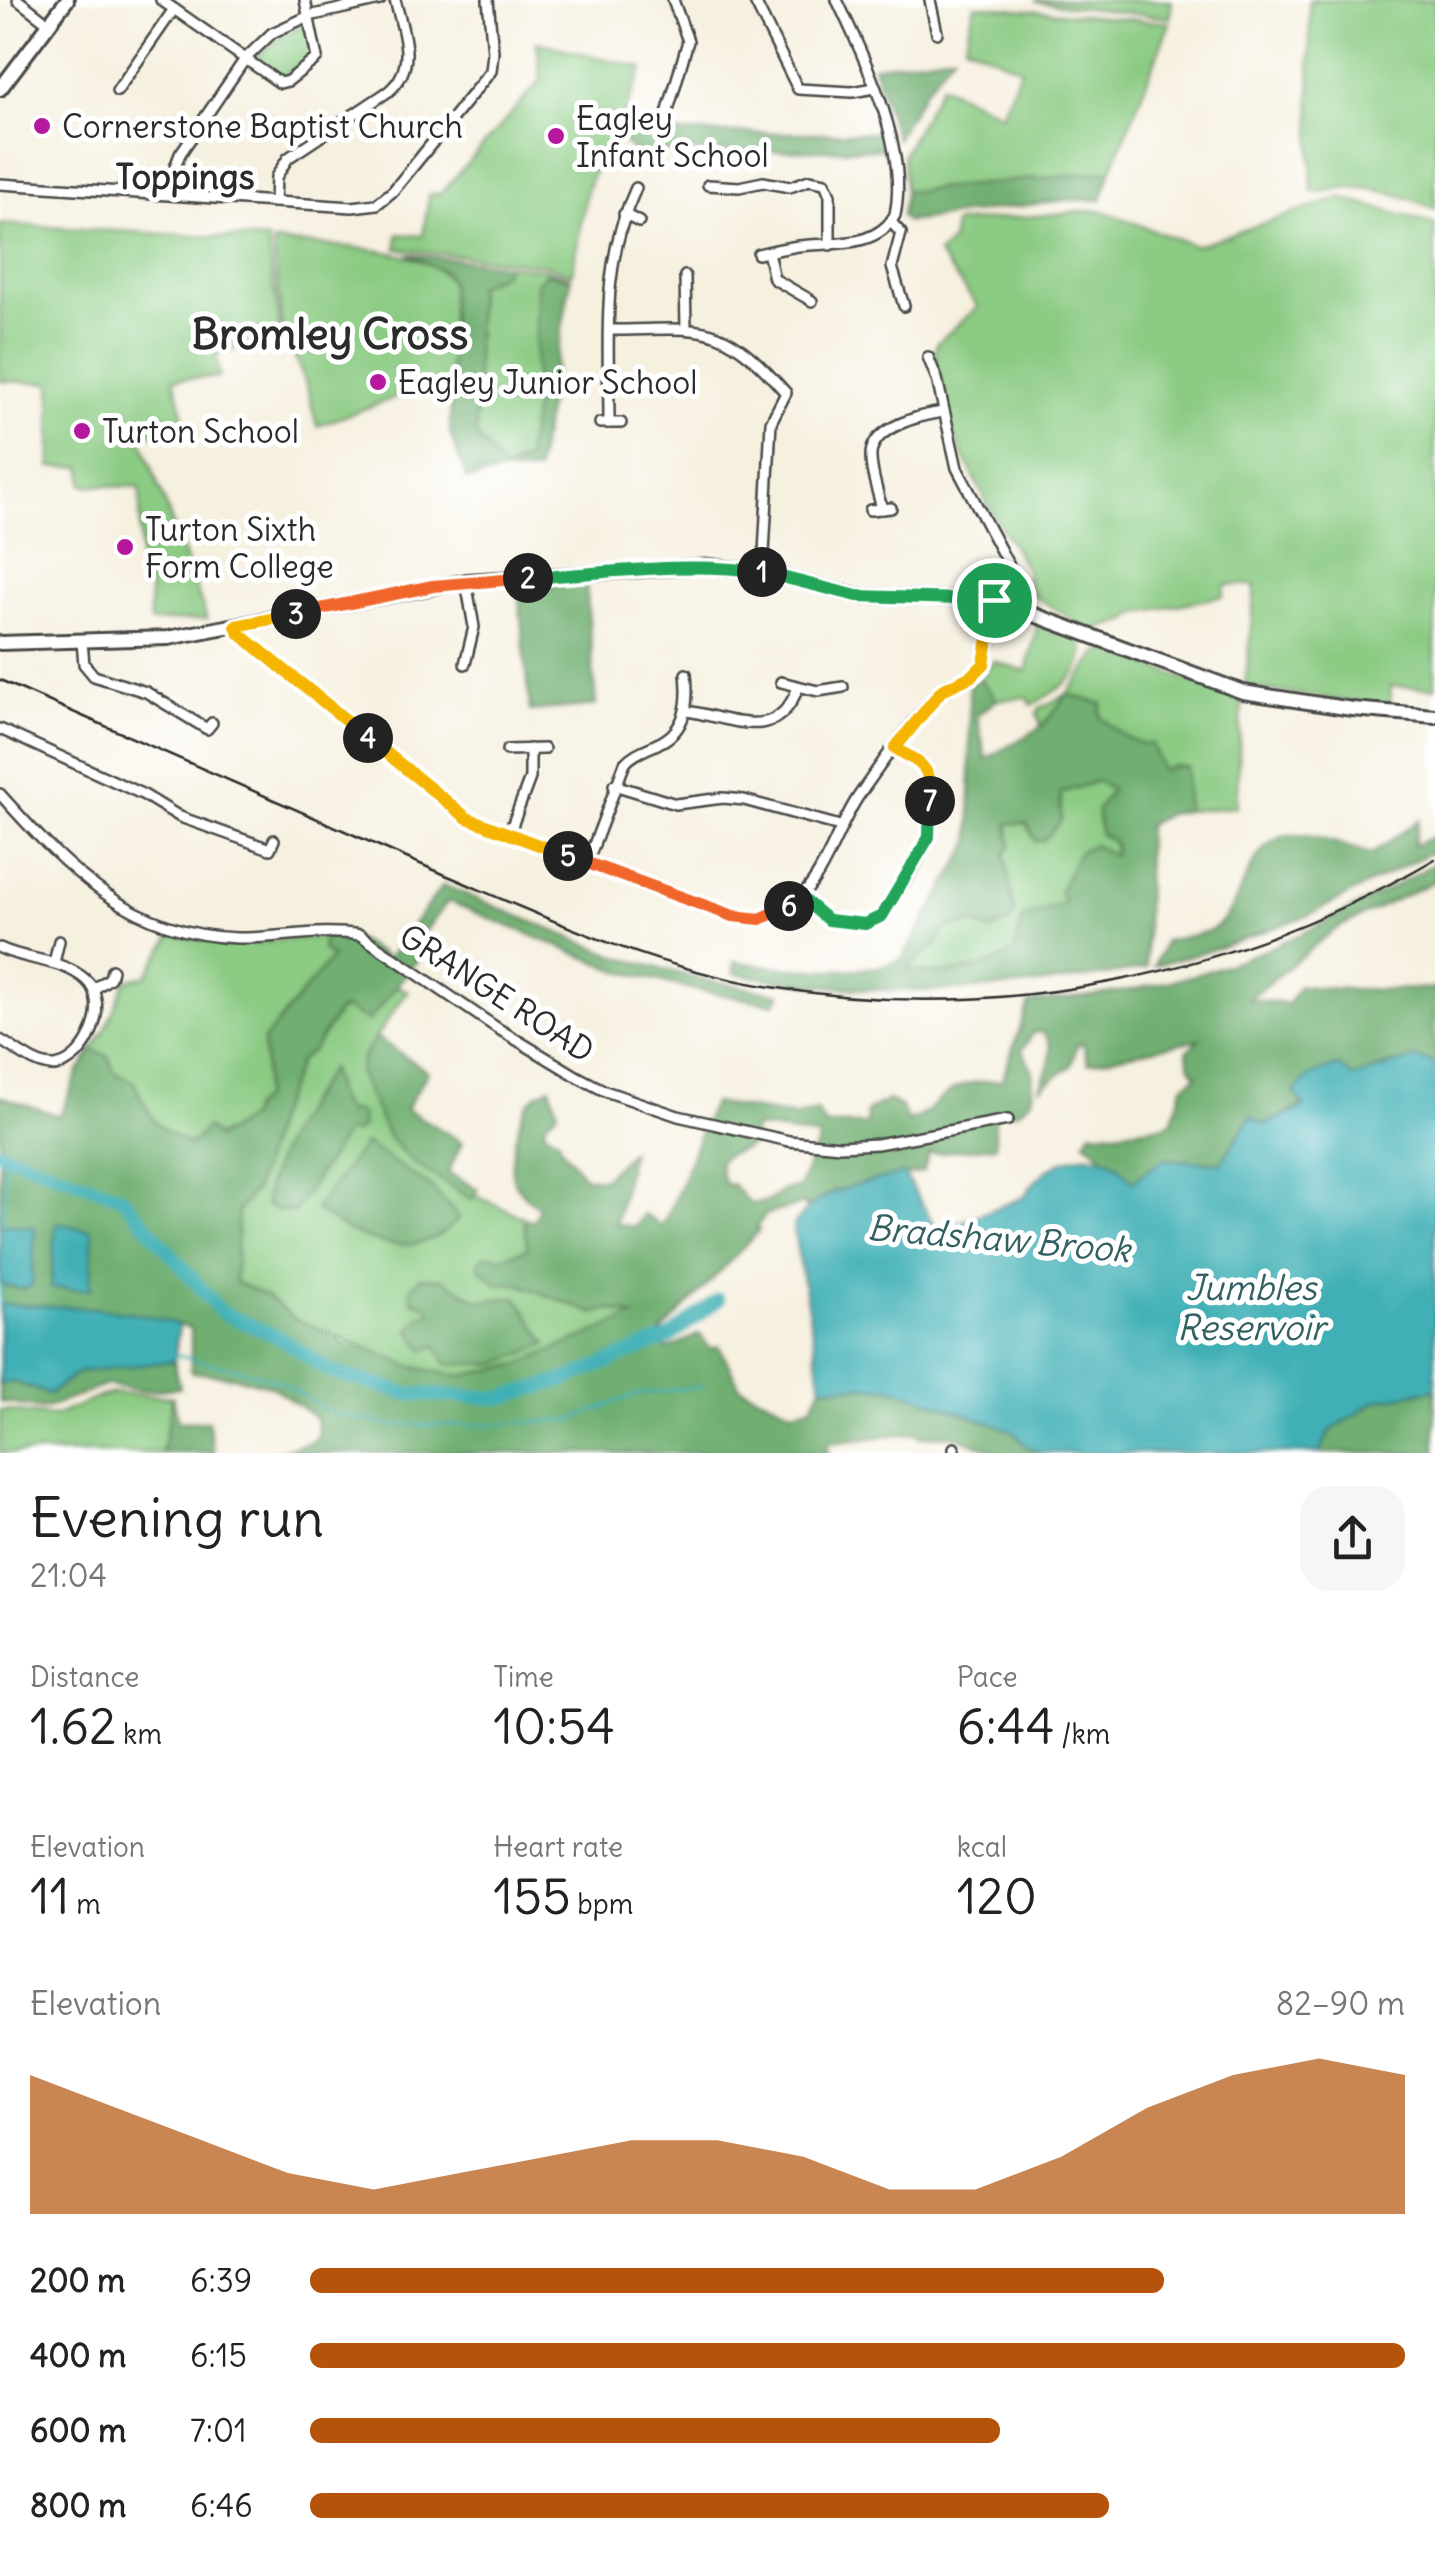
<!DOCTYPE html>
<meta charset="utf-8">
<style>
body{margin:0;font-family:Delius,sans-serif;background:#f6f6f6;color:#222;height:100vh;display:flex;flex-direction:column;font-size:38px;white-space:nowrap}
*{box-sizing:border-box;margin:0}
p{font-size:32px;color:#767676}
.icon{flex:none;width:55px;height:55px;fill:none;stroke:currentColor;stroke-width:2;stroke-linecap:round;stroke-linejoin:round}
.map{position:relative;height:1453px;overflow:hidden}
.panel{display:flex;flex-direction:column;background:#fff;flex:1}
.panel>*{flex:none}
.pin{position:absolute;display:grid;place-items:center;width:85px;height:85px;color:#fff;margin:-42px;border:5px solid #fff;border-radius:50%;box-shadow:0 2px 10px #0007}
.km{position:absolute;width:50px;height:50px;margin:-25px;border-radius:50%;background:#222;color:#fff;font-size:28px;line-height:50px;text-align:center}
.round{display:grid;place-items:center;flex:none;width:105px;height:105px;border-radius:30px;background:#f6f6f6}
.headline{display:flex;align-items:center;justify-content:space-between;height:170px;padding:0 30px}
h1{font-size:55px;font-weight:600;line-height:75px}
.metrics{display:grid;grid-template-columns:repeat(3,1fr);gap:15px;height:170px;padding:10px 30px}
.metrics div{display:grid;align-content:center}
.metrics b{font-size:50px;font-weight:600}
.metrics small{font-size:28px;font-weight:400}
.metrics p{font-size:28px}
.chart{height:280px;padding:20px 30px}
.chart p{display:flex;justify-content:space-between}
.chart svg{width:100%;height:180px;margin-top:10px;fill:#b45309;opacity:.7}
ul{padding:0 30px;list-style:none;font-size:32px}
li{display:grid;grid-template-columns:160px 120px 1fr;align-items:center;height:75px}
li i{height:25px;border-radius:12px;background:#b45309}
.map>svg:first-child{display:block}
</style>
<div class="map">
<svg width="1435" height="1453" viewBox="0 0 1435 1453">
<rect width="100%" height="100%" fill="#fff"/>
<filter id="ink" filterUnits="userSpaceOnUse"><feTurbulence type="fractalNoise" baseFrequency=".01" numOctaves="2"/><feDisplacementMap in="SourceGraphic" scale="20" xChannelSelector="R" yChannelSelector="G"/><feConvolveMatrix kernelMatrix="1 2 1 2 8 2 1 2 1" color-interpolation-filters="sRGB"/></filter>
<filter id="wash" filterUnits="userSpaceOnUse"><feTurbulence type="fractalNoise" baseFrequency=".0048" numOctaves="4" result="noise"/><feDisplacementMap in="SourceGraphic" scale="40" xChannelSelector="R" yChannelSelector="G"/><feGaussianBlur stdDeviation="2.25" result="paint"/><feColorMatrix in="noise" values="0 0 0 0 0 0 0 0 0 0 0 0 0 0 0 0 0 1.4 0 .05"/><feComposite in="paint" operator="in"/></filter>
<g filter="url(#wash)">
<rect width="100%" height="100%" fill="#f6f0df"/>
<!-- green -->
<g fill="#8bcb83" stroke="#5b7b57" stroke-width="2.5" fill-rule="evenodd">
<polygon points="1037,0 1172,0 1170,18 1036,2"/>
<path d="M 1309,0 L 1435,0 L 1435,209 C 1407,196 1376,186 1345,188 C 1334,189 1323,193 1312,192 Z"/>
<polygon points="975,5 1170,23 1111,171 905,192 903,154 941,85 1001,114 1021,68 965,44"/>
<polygon points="306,24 315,54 279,79 254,59 275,40"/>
<polygon points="537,42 643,68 620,124 626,133 596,167 587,189 572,274 546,265 397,249 398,234 423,236 429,194 440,194 541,80"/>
<polygon points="1340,198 1435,224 1435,688 1391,686 1390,707 1245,687 1255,585 1225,585 1223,596 1142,612 1132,615 1129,620 1091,631 1029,593 1026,569 989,507 953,435 935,353 937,343 978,307 938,254 952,241 954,223 1100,210 1195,246"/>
<polygon points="0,224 268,240 281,338 216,355 220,377 174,379 186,424 141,437 207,619 150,622 149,584 140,582 140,487 83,485 83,467 51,467 51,383 0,381"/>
<path d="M 273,242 C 315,246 432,244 451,284 L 452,377 L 317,426 L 307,387 L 282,326 Z"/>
<polygon points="505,265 545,269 571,277 546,273 534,409 526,460 515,463 505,472 476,435 477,286 504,273"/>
<path d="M 1038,623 L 1079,638 C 1095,672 1057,690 1032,705 L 1027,697 L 997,700 L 980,679 L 993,661 L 1026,672 Z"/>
<polygon points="1107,649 1242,700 1236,807 1186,811 1187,768 1162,770 1141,744 1122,735 1100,716 1102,704 1041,727 1037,713 1040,708 1067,694 1098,653"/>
<path d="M 1097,781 L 1111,790 L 1114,855 C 1082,887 1050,925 1014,953 C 990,971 938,977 909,970 L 907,968 L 935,946 L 944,930 C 968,922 989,922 1014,914 L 1005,853 L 1011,846 L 1008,823 L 1027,823 L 1035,841 L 1061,793 Z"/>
<path d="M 172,935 L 239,944 L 324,936 L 332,957 L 263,1041 L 265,1068 L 263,1098 L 252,1108 L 249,1118 C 183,1160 165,1150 133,1081 L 114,1073 L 108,1057 L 92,1050 L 106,1028 L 126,980 L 146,976 Z"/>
<path d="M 397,986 L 408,991 L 362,1057 L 400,1151 L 472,1200 L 475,1195 L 527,1219 L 524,1224 L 528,1249 L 501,1258 L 498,1283 L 519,1284 L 595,1314 L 609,1309 L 636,1316 L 520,1364 L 460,1376 L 413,1367 L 295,1319 L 266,1296 L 235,1282 L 238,1211 L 255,1189 L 275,1120 L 300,1060 L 314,1049 L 339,1011 L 345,1008 L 368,1021 ZM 330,1070 L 339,1100 L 348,1114 L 346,1131 L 276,1210 L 266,1205 L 268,1182 Z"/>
<polygon points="117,1393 173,1397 162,1453 0,1453 0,1410 54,1416 107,1394"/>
</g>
<!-- forest -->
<g fill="#70af71" stroke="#4e6d4e" stroke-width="2.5" fill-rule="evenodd">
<polygon points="953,54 924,91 896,139 873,66"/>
<polygon points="882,130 887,149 635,153 620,139 626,133 876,133"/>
<polygon points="1111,171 1101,200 1065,200 907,222 901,217 905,192"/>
<polygon points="408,254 505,265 505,273 477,286 476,435 505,471 526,460 534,409 537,282 546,273 571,279 536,472 505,472 467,479 450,434 451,284 445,272"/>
<polygon points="586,583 596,705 530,711 518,588"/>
<path d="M 980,679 L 997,700 L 977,715 L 986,759 L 1043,726 L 1067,694 L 1102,704 L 1100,716 C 1116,730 1130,745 1152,744 L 1162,770 L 1173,766 L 1187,767 L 1186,811 L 1168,814 L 1147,825 L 1146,968 C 1006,994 874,1000 734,973 L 734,961 C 770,968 874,978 903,958 L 971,842 L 969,684 ZM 1097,781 L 1111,790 L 1097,810 L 1100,834 L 1115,843 L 1114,855 L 1093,845 L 1078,852 L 1059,893 L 1065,903 L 1023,918 L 1014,952 C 985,971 942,978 909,970 L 908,967 L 935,946 L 944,930 L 969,922 L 990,931 L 1009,923 L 1014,914 L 1005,854 L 1011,846 L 1008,824 L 1027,823 L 1035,841 L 1043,841 L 1061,821 L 1061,793 Z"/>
<path d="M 1419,820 L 1413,846 L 1435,836 L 1435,850 L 1307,916 L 1221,947 L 1154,966 L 1165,941 C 1179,937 1198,936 1211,930 C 1246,913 1244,834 1296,835 C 1320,835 1349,848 1372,854 Z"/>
<path d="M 1435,863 L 1435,881 L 1335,929 L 1249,999 L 1288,1004 L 1299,986 C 1345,990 1390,991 1435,988 L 1435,1063 C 1383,1049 1312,1104 1264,1125 L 1251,1116 L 1221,1163 L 1164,1159 L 1133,1181 L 1085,1141 L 1091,1131 L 1115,1132 L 1165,1125 L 1172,1121 L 1183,1086 L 1197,1075 L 1190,1066 L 1187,1051 L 1200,1039 L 1088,1063 L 1083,1043 L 1077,1045 L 1071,1066 L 1040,1088 C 1047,1068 1058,1051 1044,1033 L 1034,1032 L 1022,1050 L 1033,1071 L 1032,1099 L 1019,1111 L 995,1114 L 995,1146 L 929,1154 L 923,1172 L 834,1191 L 806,1208 L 804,1204 L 767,1214 L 757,1226 L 759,1231 L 659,1335 L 667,1349 L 700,1334 L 710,1349 L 719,1346 L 740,1387 L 792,1411 L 811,1407 L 822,1386 L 891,1387 L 1013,1431 L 1025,1445 L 1041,1453 L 1000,1453 L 950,1435 L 920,1437 L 918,1433 L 828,1443 L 828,1453 L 273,1453 L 314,1441 L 318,1434 L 316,1418 L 273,1387 L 236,1377 L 191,1372 L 191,1328 L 179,1325 L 174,1361 L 180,1388 L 145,1391 L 106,1385 L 44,1409 L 0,1402 L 0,1096 L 60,1116 L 78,1073 L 92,1050 L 108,1056 L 115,1073 L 133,1081 C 150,1117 153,1129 191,1145 L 206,1127 L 217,1138 L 249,1118 L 252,1108 L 263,1098 L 265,1068 L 263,1041 L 332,957 L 322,949 L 324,936 L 356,939 L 388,958 L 443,885 L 618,957 L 700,979 L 781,994 L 775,1004 L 696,990 L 616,970 L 448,901 L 414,946 L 419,958 L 368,1021 L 345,1009 L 338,1011 L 314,1049 L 300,1060 L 275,1120 L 255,1189 L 238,1211 L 235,1282 L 266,1296 L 295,1319 L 413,1367 L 460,1376 L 520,1364 L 634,1316 L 609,1309 L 595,1314 L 519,1284 L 498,1284 L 480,1269 L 479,1262 L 485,1255 L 501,1257 L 528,1249 L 524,1224 L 527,1219 L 534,1221 L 539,1208 C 529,1200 517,1190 513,1178 C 508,1163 519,1113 530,1101 C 534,1095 544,1091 550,1087 L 558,1111 L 546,1122 L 544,1131 L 559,1139 L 560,1146 L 585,1177 L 603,1179 L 631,1151 L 616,1224 L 635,1227 L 644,1214 L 662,1226 C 684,1186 693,1143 713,1103 L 795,1116 L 817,1111 L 825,1125 L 866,1125 L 867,1111 L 889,1100 L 901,1107 L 908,1121 C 927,1117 937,1099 954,1089 C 968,1081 986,1082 1002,1080 L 1029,1003 C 1073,998 1116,994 1159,984 C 1257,962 1349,912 1435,863 ZM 755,1127 L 820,1137 L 798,1189 C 777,1184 778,1206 749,1203 L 732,1184 L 726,1185 C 710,1153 726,1157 750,1146 Z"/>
<polygon points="376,1037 428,1072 406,1109 462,1142 448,1173 478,1189 472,1200 414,1163 389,1138 359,1074 362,1057"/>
<path d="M 330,1069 L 339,1100 L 347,1113 L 352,1110 L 358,1112 L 362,1119 L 361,1128 L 354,1133 L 346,1132 L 294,1212 L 276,1210 L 266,1204 C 270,1155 302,1109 330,1069 Z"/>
<path d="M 365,1143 L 431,1187 L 459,1218 C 418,1266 357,1242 315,1209 Z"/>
<polygon points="421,1277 442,1279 479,1301 517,1297 547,1344 497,1364 447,1364 436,1346 424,1350 410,1331 419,1317 432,1314 426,1305 412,1301 410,1288"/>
<polygon points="1435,1389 1435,1453 1319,1453 1330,1431 1376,1401"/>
<polygon points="173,1397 178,1422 208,1421 214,1453 162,1453"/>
</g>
<!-- water -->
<g fill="#3fb0b6" stroke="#356e70" stroke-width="2.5">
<path d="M 1416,1058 L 1435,1063 L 1435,1389 L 1375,1401 L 1330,1431 L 1319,1453 L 1041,1453 L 1025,1445 L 1013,1431 L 891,1387 L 822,1386 L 793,1227 C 816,1188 863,1184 904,1174 L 938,1231 L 1024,1197 C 1039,1169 1076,1147 1108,1159 C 1117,1162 1126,1175 1133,1181 L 1163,1159 L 1221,1163 L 1251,1116 L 1265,1125 L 1304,1107 L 1294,1092 L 1310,1075 L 1338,1066 L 1353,1077 Z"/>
<polygon points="56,1223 91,1230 93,1234 90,1290 51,1288"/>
<polygon points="0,1224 35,1227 32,1286 23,1289 0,1285"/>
<path d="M 0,1304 C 58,1308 124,1304 179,1325 L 174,1361 L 79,1372 L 49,1394 L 15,1382 L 0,1384 Z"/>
</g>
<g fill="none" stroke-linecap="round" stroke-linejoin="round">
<!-- stream -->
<g stroke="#3fb0b6" stroke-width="2.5">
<polyline points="3,1224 6,1156"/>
<polyline points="0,1304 1,1285"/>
<polyline points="174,1355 254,1373 281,1382 331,1413 388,1425 475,1425 571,1420 634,1395 703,1386"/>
</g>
<!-- river -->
<polyline stroke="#3fb0b6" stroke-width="14" points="0,1152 122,1197 222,1313 281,1338 331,1372 409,1394 500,1398 562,1381 670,1337 718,1300"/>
</g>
</g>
<g filter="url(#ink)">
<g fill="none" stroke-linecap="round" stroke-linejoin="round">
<defs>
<g id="street">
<polyline points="18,0 49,24"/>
<polyline points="161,0 280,83 288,81 317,58 305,0"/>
<polyline points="754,0 798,89 852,92 875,88"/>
<polyline points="930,0 937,33"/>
<polyline points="117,91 174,9"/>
<polyline points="663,128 688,41 673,0"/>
<polyline points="0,184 352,207 377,204 393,191 491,71 493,52 488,0"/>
<polyline points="708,185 739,187 763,182 790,187 809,180 825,183 830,195 830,245"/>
<polyline points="173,195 174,170 180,154 245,59 272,33 309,16 380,0"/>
<path d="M 275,202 L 276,177 L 288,158 L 389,91 C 418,66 403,32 395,0"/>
<polyline points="624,214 639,222"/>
<polyline points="891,222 901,233 892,267 904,306"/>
<polyline points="768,252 774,279 812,301"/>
<path d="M 758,254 C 771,251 785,248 798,246 C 831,242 876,249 895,215 C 909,149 865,59 837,0"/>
<polyline points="685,276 686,328"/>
<path d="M 609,330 C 703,330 718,316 786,393 L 771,422 L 763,572"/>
<polyline points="928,357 937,379 957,468 1018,583 1012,605"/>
<polyline points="600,423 621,423"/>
<path d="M 609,423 C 609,340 600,265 636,188"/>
<path d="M 882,509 C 878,492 870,471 871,454 C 873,427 921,415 943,412"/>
<polyline points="870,510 891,508"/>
<path d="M 236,626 L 240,634 L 467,818 L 725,914 C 752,922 775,919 797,900 C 825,877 838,825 860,794 C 884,760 911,720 941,691 C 954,678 977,681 985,662 C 992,644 991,619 994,600"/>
<polyline points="82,642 84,664 94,676 146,692 207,729 212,723"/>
<polyline points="465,664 474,627 466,581"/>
<polyline points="781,682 818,691 843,687"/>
<path d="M 687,711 C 732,718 778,745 798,687"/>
<polyline points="0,729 144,795 180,817 270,849 274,840"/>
<polyline points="507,750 544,749"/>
<polyline points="614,785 676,804 723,798 744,800 840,826"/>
<path d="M 0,794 C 66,868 131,935 237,938 C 279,939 319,928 360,935 L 497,1028 L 578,1077 L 605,1091 L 678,1116 L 789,1141 L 840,1146 L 877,1144 L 1008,1120"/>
<polyline points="509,834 530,778 530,749"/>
<path d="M 587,863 L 625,763 C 635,752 646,750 659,743 C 687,730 689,701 686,674"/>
<path d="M 801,897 C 821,919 841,924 870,923 C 886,915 927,851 930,832 C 933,817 934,784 927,770 C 921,758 906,755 895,748"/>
<path d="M 0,948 C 27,961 63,959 86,980 C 111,1002 88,1062 55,1066 C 36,1067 16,1049 0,1040"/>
<polyline points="54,963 59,941"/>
<polyline points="94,989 110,978 112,970"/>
<polyline points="954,1453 954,1448"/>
</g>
<g id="secondary">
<polyline points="0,89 67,0"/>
<polyline points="0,643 168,638 466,581 710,566 763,572 857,596 994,600 1243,692 1352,709 1435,716"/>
</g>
</defs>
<!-- street casing -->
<use href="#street" stroke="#494946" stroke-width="14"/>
<!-- secondary casing -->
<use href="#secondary" stroke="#494946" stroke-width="18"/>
<!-- street -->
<use href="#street" stroke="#fff" stroke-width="9"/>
<!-- secondary -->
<use href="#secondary" stroke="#fff" stroke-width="12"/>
<!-- rail -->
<path stroke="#2b2b2b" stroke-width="2.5" d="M 0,680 C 145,743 289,808 434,870 C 542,916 649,967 765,986 C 996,1026 1234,977 1435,859"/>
</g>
</g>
<g fill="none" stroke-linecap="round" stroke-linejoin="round" filter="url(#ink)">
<defs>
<polyline id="split-1" points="762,572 857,596 994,600"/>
<path id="split-2" d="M 528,578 C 607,573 684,561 762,572"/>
<polyline id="split-3" points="296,614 433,586 528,578"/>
<polyline id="split-4" points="296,614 236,626 240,634 368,738"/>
<polyline id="split-5" points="368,738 467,818 568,856"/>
<polyline id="split-6" points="568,856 733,916 760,919 789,906"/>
<polyline id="split-7" points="789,906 801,897 828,920 865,924 882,916 929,837 930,801"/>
<path id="split-8" d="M 930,801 C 930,764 924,766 895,748 L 942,690 L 972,676 L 984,664 L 994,600"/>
</defs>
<!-- split-1 casing -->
<use href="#split-1" stroke="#fff" stroke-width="20"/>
<!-- split-2 casing -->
<use href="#split-2" stroke="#fff" stroke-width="20"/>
<!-- split-3 casing -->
<use href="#split-3" stroke="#fff" stroke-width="20"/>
<!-- split-4 casing -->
<use href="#split-4" stroke="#fff" stroke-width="20"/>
<!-- split-5 casing -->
<use href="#split-5" stroke="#fff" stroke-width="20"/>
<!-- split-6 casing -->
<use href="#split-6" stroke="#fff" stroke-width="20"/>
<!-- split-7 casing -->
<use href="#split-7" stroke="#fff" stroke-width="20"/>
<!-- split-8 casing -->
<use href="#split-8" stroke="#fff" stroke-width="20"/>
<!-- split-1 -->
<use href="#split-1" stroke="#22a559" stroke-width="12"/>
<!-- split-2 -->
<use href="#split-2" stroke="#22a559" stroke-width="12"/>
<!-- split-3 -->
<use href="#split-3" stroke="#f0652b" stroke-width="12"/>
<!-- split-4 -->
<use href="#split-4" stroke="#f5b400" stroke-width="12"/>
<!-- split-5 -->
<use href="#split-5" stroke="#f5b400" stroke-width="12"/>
<!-- split-6 -->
<use href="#split-6" stroke="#f0652b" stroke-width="12"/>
<!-- split-7 -->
<use href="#split-7" stroke="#22a559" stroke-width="12"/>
<!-- split-8 -->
<use href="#split-8" stroke="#f5b400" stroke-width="12"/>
</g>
<!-- markers -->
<g fill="#b5179e" stroke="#fff" stroke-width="4">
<circle cx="42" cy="126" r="10"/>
<circle cx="556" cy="136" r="10"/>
<circle cx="378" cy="382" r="10"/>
<circle cx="82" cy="431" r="10"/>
<circle cx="125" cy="547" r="10"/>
</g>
<g text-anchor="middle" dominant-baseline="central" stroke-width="10" stroke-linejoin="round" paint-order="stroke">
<!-- poi labels -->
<g font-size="32" fill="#2b2b2b" stroke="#fff" text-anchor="start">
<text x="576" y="118">Eagley<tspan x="576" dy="37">Infant School</tspan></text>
<text x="62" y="126">Cornerstone Baptist Church</text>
<text x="398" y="382">Eagley Junior School</text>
<text x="102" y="431">Turton School</text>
<text x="145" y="529">Turton Sixth<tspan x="145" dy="37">Form College</tspan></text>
</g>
<!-- street labels -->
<g font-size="32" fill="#2b2b2b" stroke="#fff">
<text transform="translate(497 993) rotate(33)">GRANGE ROAD</text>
</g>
<!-- neighbourhood labels -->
<g font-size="35" font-weight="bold" fill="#2b2b2b" stroke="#fff">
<text x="185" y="176">Toppings</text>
</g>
<!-- water labels -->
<g font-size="35" font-style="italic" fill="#336063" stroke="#fff">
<text transform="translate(999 1238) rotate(5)">Bradshaw Brook</text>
<text x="1251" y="1287">Jumbles<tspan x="1251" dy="40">Reservoir</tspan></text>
</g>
<!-- district labels -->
<g font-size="42" font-weight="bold" fill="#2b2b2b" stroke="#fff">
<text x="330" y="334">Bromley Cross</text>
</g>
</g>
</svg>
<div class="pin" style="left:994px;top:600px;background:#1e9e55"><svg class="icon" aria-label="arrive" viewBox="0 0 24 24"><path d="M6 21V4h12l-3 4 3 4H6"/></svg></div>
<b class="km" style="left:762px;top:572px">1</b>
<b class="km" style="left:528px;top:578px">2</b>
<b class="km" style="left:296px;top:614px">3</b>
<b class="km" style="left:368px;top:738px">4</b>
<b class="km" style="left:568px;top:856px">5</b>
<b class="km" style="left:789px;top:906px">6</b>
<b class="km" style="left:930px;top:801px">7</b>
</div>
<section class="panel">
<div class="headline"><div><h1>Evening run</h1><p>21:04</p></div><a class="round"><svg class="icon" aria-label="share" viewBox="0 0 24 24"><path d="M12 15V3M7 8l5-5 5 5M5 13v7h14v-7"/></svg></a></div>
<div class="metrics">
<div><p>Distance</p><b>1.62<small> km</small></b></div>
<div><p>Time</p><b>10:54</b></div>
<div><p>Pace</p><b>6:44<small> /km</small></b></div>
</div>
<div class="metrics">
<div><p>Elevation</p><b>11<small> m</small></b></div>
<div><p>Heart rate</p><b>155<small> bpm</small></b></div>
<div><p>kcal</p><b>120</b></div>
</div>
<div class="chart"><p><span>Elevation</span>82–90 m</p>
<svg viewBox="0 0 160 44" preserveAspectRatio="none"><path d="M0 44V10L10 18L20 26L30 34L40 38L50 34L60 30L70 26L80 26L90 30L100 38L110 38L120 30L130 18L140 10L150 6L160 10V44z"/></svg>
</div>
<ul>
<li><b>200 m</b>6:39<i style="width:78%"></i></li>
<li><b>400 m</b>6:15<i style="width:100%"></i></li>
<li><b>600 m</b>7:01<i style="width:63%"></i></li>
<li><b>800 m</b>6:46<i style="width:73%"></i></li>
</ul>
</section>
